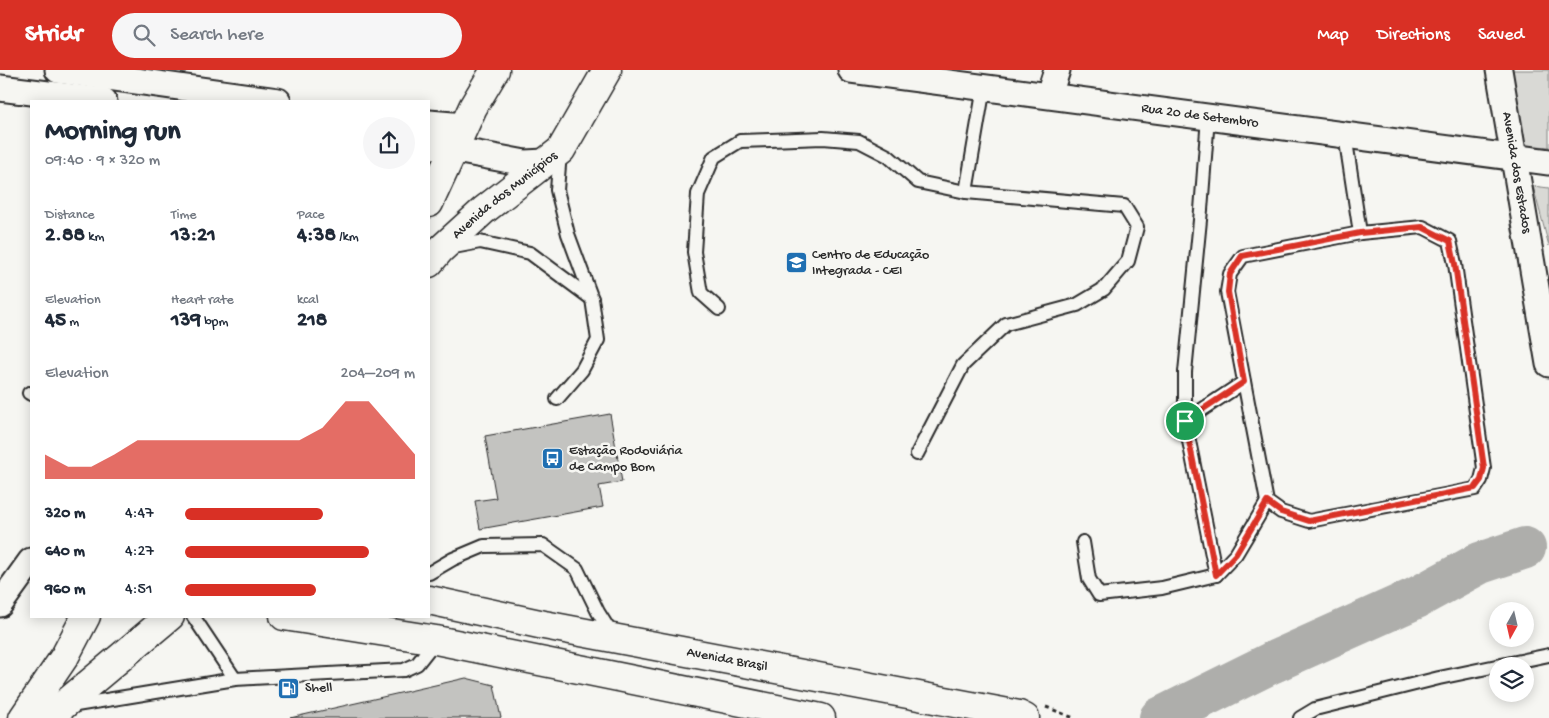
<!DOCTYPE html>
<meta charset="utf-8">
<style>
body{margin:0;font-family:"Gochi Hand",sans-serif;background:#f6f6f7;color:#1f2937;height:100vh;display:flex;flex-direction:column;font-size:19px;white-space:nowrap}
*{box-sizing:border-box;margin:0}
p{font-size:16px;color:#747a83}
.icon{flex:none;width:28px;height:28px;fill:none;stroke:currentColor;stroke-width:2;stroke-linecap:round;stroke-linejoin:round}
.map{position:relative;flex:1;overflow:hidden}
.panel{position:absolute;left:30px;top:30px;width:400px;height:518px;display:flex;flex-direction:column;background:#fff;border-radius:0px;box-shadow:0 2px 12px #0003}
.panel>*{flex:none}
.needle{width:32px;rotate:188deg}
.fabs{position:absolute;left:1489px;top:532px;display:grid;gap:10px}
.fabs a{display:grid;place-items:center;width:45px;height:45px;border-radius:50%;background:#fff;box-shadow:0 2px 12px #0003;font-size:25px}
.pin{position:absolute;display:grid;place-items:center;width:42px;height:42px;color:#fff;margin:-21px;border:2px solid #fff;border-radius:50%;box-shadow:0 1px 5px #0007}
.round{display:grid;place-items:center;flex:none;width:52px;height:52px;border-radius:26px;background:#f6f6f7}
.overview{display:flex;align-items:center;justify-content:space-between;height:85px;padding:0 15px}
h1{font-size:28px;font-weight:700;line-height:38px}
.stats{display:grid;grid-template-columns:repeat(3,1fr);gap:8px;height:85px;padding:5px 15px}
.stats div{display:grid;align-content:center}
.stats b{font-size:21px;font-weight:700}
.stats small{font-size:14px;font-weight:400}
.stats p{font-size:14px}
.chart{height:140px;padding:10px 15px}
.chart p{display:flex;justify-content:space-between}
.chart svg{width:100%;height:90px;margin-top:5px;fill:#d93025;opacity:.7}
ul{padding:0 15px;list-style:none;font-size:16px}
li{display:grid;grid-template-columns:80px 60px 1fr;align-items:center;height:38px}
li i{height:12px;border-radius:6px;background:#d93025}
header{display:flex;align-items:center;gap:30px;box-sizing:border-box;height:70px;padding:0 25px;background:#d93025;color:#fff}
header strong{font-size:24px}
nav{display:flex;gap:28px;margin-inline-start:auto;font-size:18px}
.search{width:350px;height:45px;background:#f6f6f7;display:flex;align-items:center;gap:12px;box-sizing:border-box;padding:0 18px;border-radius:28px;color:#747a83;font-size:19px}
.map>svg:first-child{display:block}
</style>
<header>
<strong>Stridr</strong>
<div class="search"><svg class="icon" aria-label="search" viewBox="0 0 24 24"><circle cx="10" cy="10" r="6"/><path d="M15 15l6 6"/></svg>Search here</div>
<nav><a>Map</a><a>Directions</a><a>Saved</a></nav>
</header>
<div class="map">
<svg width="1549" height="648" viewBox="0 0 1549 648">
<rect width="100%" height="100%" fill="#f6f6f2"/>
<filter id="ink" filterUnits="userSpaceOnUse"><feTurbulence type="fractalNoise" baseFrequency=".02" numOctaves="2"/><feDisplacementMap in="SourceGraphic" scale="10" xChannelSelector="R" yChannelSelector="G"/><feConvolveMatrix kernelMatrix="1 2 1 2 8 2 1 2 1" color-interpolation-filters="sRGB"/></filter>
<g filter="url(#ink)">
<!-- green -->
<g fill="#d9d9d5" stroke="#828280">
<polygon points="1511,0 1549,0 1549,77 1524,75"/>
<polygon points="1533,116 1549,118 1549,176"/>
</g>
<g fill="none" stroke-linecap="round" stroke-linejoin="round">
<!-- river -->
<polyline stroke="#aeaeab" stroke-width="42" points="1160,648 1271,593 1416,528 1480,493 1525,478"/>
</g>
<!-- building -->
<g fill="#c3c3c0" stroke="#2b2b2b">
<polygon points="610,344 622,412 599,416 603,437 480,459 475,431 496,428 485,366"/>
<polygon points="466,608 494,615 501,648 290,648"/>
</g>
<g fill="none" stroke-linecap="round" stroke-linejoin="round">
<defs>
<g id="service">
<polyline points="1208,47 1201,140 1185,302 1185,351 1216,505"/>
<polyline points="1345,65 1360,163"/>
<polyline points="966,122 984,17"/>
<polygon points="1423,157 1450,171 1455,194 1484,398 1481,410 1475,419 1309,451 1281,442 1267,432 1227,222 1230,204 1243,186 1360,163"/>
<polyline points="449,178 480,172 530,183 592,229"/>
<polyline points="719,239 701,223 694,182 698,124 714,87 740,71 823,68 859,71 888,86 918,112 966,122 1124,136 1137,157 1128,191 1104,219 1077,235 1006,254 963,295 917,384"/>
<polyline points="29,323 31,324"/>
<polyline points="557,329 582,300 598,270 592,229 568,164 557,120 560,83"/>
<polyline points="1185,351 1244,312"/>
<polyline points="1083,472 1089,509 1099,525 1162,518 1216,505 1236,484 1267,432"/>
<polyline points="429,503 453,489 484,476 543,475 577,499 598,542 613,566"/>
<polyline points="193,546 235,609"/>
<polyline points="70,636 235,609 404,600 417,594 436,570"/>
<polyline points="1300,648 1315,639 1439,608 1549,585"/>
</g>
<g id="minor">
<polyline points="58,0 278,31"/>
<path id="s1" d="M 851,0 L 1549,92"/>
<path id="s2" d="M 1499,0 L 1549,294"/>
<polyline points="0,18 104,31"/>
<polyline points="1049,25 1057,0"/>
<polyline points="429,53 464,56"/>
<polyline points="429,75 525,93 545,92"/>
<polyline points="0,534 31,491"/>
</g>
<g id="secondary">
<polyline points="429,133 473,37 495,0"/>
<path id="s3" d="M 429,193 L 440,180 L 484,140 L 561,80 L 607,0"/>
<path id="s4" d="M 429,530 L 544,555 L 1019,645 L 1025,648"/>
<polyline points="284,546 436,570 821,648"/>
<polyline points="23,648 65,586 86,546"/>
<polyline points="52,648 60,638 170,546"/>
</g>
</defs>
<!-- service casing -->
<use href="#service" stroke="#2b2b2b" stroke-width="16"/>
<!-- minor casing -->
<use href="#minor" stroke="#2b2b2b" stroke-width="29"/>
<!-- secondary casing -->
<use href="#secondary" stroke="#2b2b2b" stroke-width="31"/>
<!-- path -->
<polyline stroke="#2b2b2b" stroke-width="3" stroke-dasharray="4 4" stroke-linecap="butt" points="1046,637 1074,648"/>
<!-- service -->
<use href="#service" stroke="#f6f6f2" stroke-width="12"/>
<!-- minor -->
<use href="#minor" stroke="#f6f6f2" stroke-width="25"/>
<!-- secondary -->
<use href="#secondary" stroke="#f6f6f2" stroke-width="28"/>
</g>
</g>
<g fill="none" stroke-linecap="round" stroke-linejoin="round" filter="url(#ink)">
<defs>
<polygon id="route" points="1422,157 1450,171 1455,194 1484,398 1481,410 1475,418 1309,451 1281,442 1267,432 1236,484 1216,505 1185,351 1244,312 1228,222 1230,204 1242,186 1360,163"/>
</defs>
<!-- route casing -->
<use href="#route" stroke="#fff" stroke-width="10"/>
<!-- route -->
<use href="#route" stroke="#d93025" stroke-width="6"/>
</g>
<!-- icons -->
<defs>
<symbol id="school-square" viewBox="-11 -11 22 22"><rect x="-9" y="-9" width="18" height="18" rx="4" fill="#1f6fb2" stroke="#f6f6f2"/><path d="M0-5L7-2L0 1L-7-2ZM-4 1L0 2.5L4 1V4Q0 6-4 4Z" fill="#fff"/></symbol>
<symbol id="bus-square" viewBox="-11 -11 22 22"><rect x="-9" y="-9" width="18" height="18" rx="4" fill="#1f6fb2" stroke="#f6f6f2"/><path d="M-5-6H5V4H4V6H2V4H-2V6H-4V4H-5ZM-3.5-4V0h7V-4ZM-3.5 1.2v1.5H-2V1.2ZM2 1.2v1.5H3.5V1.2Z" fill="#fff"/></symbol>
<symbol id="fuel-square" viewBox="-11 -11 22 22"><rect x="-9" y="-9" width="18" height="18" rx="4" fill="#1f6fb2" stroke="#f6f6f2"/><path d="M-5.5-6h7V0h2V4h1.3V-2.5L3-4.5l.8-.8L6-3V5H2.5V1h-1V6h-7ZM-4.2-4.7v3.2H.2V-4.7Z" fill="#fff"/></symbol>
</defs>
<g fill-rule="evenodd">
<use href="#school-square" x="784" y="180" width="25" height="25"/>
<use href="#bus-square" x="540" y="376" width="25" height="25"/>
<use href="#fuel-square" x="276" y="606" width="25" height="25"/>
</g>
<g text-anchor="middle" dominant-baseline="central" stroke-width="5" stroke-linejoin="round" paint-order="stroke">
<!-- street labels -->
<g font-size="14" fill="#2b2b2b" stroke="#f6f6f2">
<text stroke="none"><textPath href="#s1" startOffset="352">Rua 20 de Setembro</textPath></text>
<text stroke="none"><textPath href="#s2" startOffset="104">Avenida dos Estados</textPath></text>
<text stroke="none"><textPath href="#s3" startOffset="102">Avenida dos Municípios</textPath></text>
<text stroke="none"><textPath href="#s4" startOffset="304">Avenida Brasil</textPath></text>
</g>
<!-- poi labels -->
<g font-size="14" fill="#2b2b2b" stroke="#f6f6f2" text-anchor="start">
<text x="812" y="185">Centro de Educação<tspan x="812" dy="16">Integrada - CEI</tspan></text>
<text x="569" y="381">Estação Rodoviária<tspan x="569" dy="16">de Campo Bom</tspan></text>
<text x="305" y="618">Shell</text>
</g>
</g>
</svg>
<div class="fabs">
<a><svg class="needle" viewBox="-14 -14 28 28"><path d="M0-13l5 13h-10z" fill="#e53935"/><path d="M0 13l5-13h-10z" fill="#747a83"/></svg></a>
<a><svg class="icon" aria-label="layers" viewBox="0 0 24 24"><path d="M12 4l9 5-9 5-9-5zM3 14l9 5 9-5"/></svg></a>
</div>
<div class="pin" style="left:1185px;top:351px;background:#1e9e55"><svg class="icon" aria-label="arrive" viewBox="0 0 24 24"><path d="M6 21V4h12l-3 4 3 4H6"/></svg></div>
<section class="panel">
<div class="overview"><div><h1>Morning run</h1><p>09:40 · 9 × 320 m</p></div><a class="round"><svg class="icon" aria-label="share" viewBox="0 0 24 24"><path d="M12 15V3M7 8l5-5 5 5M5 13v7h14v-7"/></svg></a></div>
<div class="stats">
<div><p>Distance</p><b>2.88<small> km</small></b></div>
<div><p>Time</p><b>13:21</b></div>
<div><p>Pace</p><b>4:38<small> /km</small></b></div>
</div>
<div class="stats">
<div><p>Elevation</p><b>45<small> m</small></b></div>
<div><p>Heart rate</p><b>139<small> bpm</small></b></div>
<div><p>kcal</p><b>218</b></div>
</div>
<div class="chart"><p><span>Elevation</span>204–209 m</p>
<svg viewBox="0 0 160 44" preserveAspectRatio="none"><path d="M0 44V32L10 38L20 38L30 32L40 25L50 25L60 25L70 25L80 25L90 25L100 25L110 25L120 19L130 6L140 6L150 19L160 32V44z"/></svg>
</div>
<ul>
<li><b>320 m</b>4:47<i style="width:60%"></i></li>
<li><b>640 m</b>4:27<i style="width:80%"></i></li>
<li><b>960 m</b>4:51<i style="width:57%"></i></li>
</ul>
</section>
</div>
